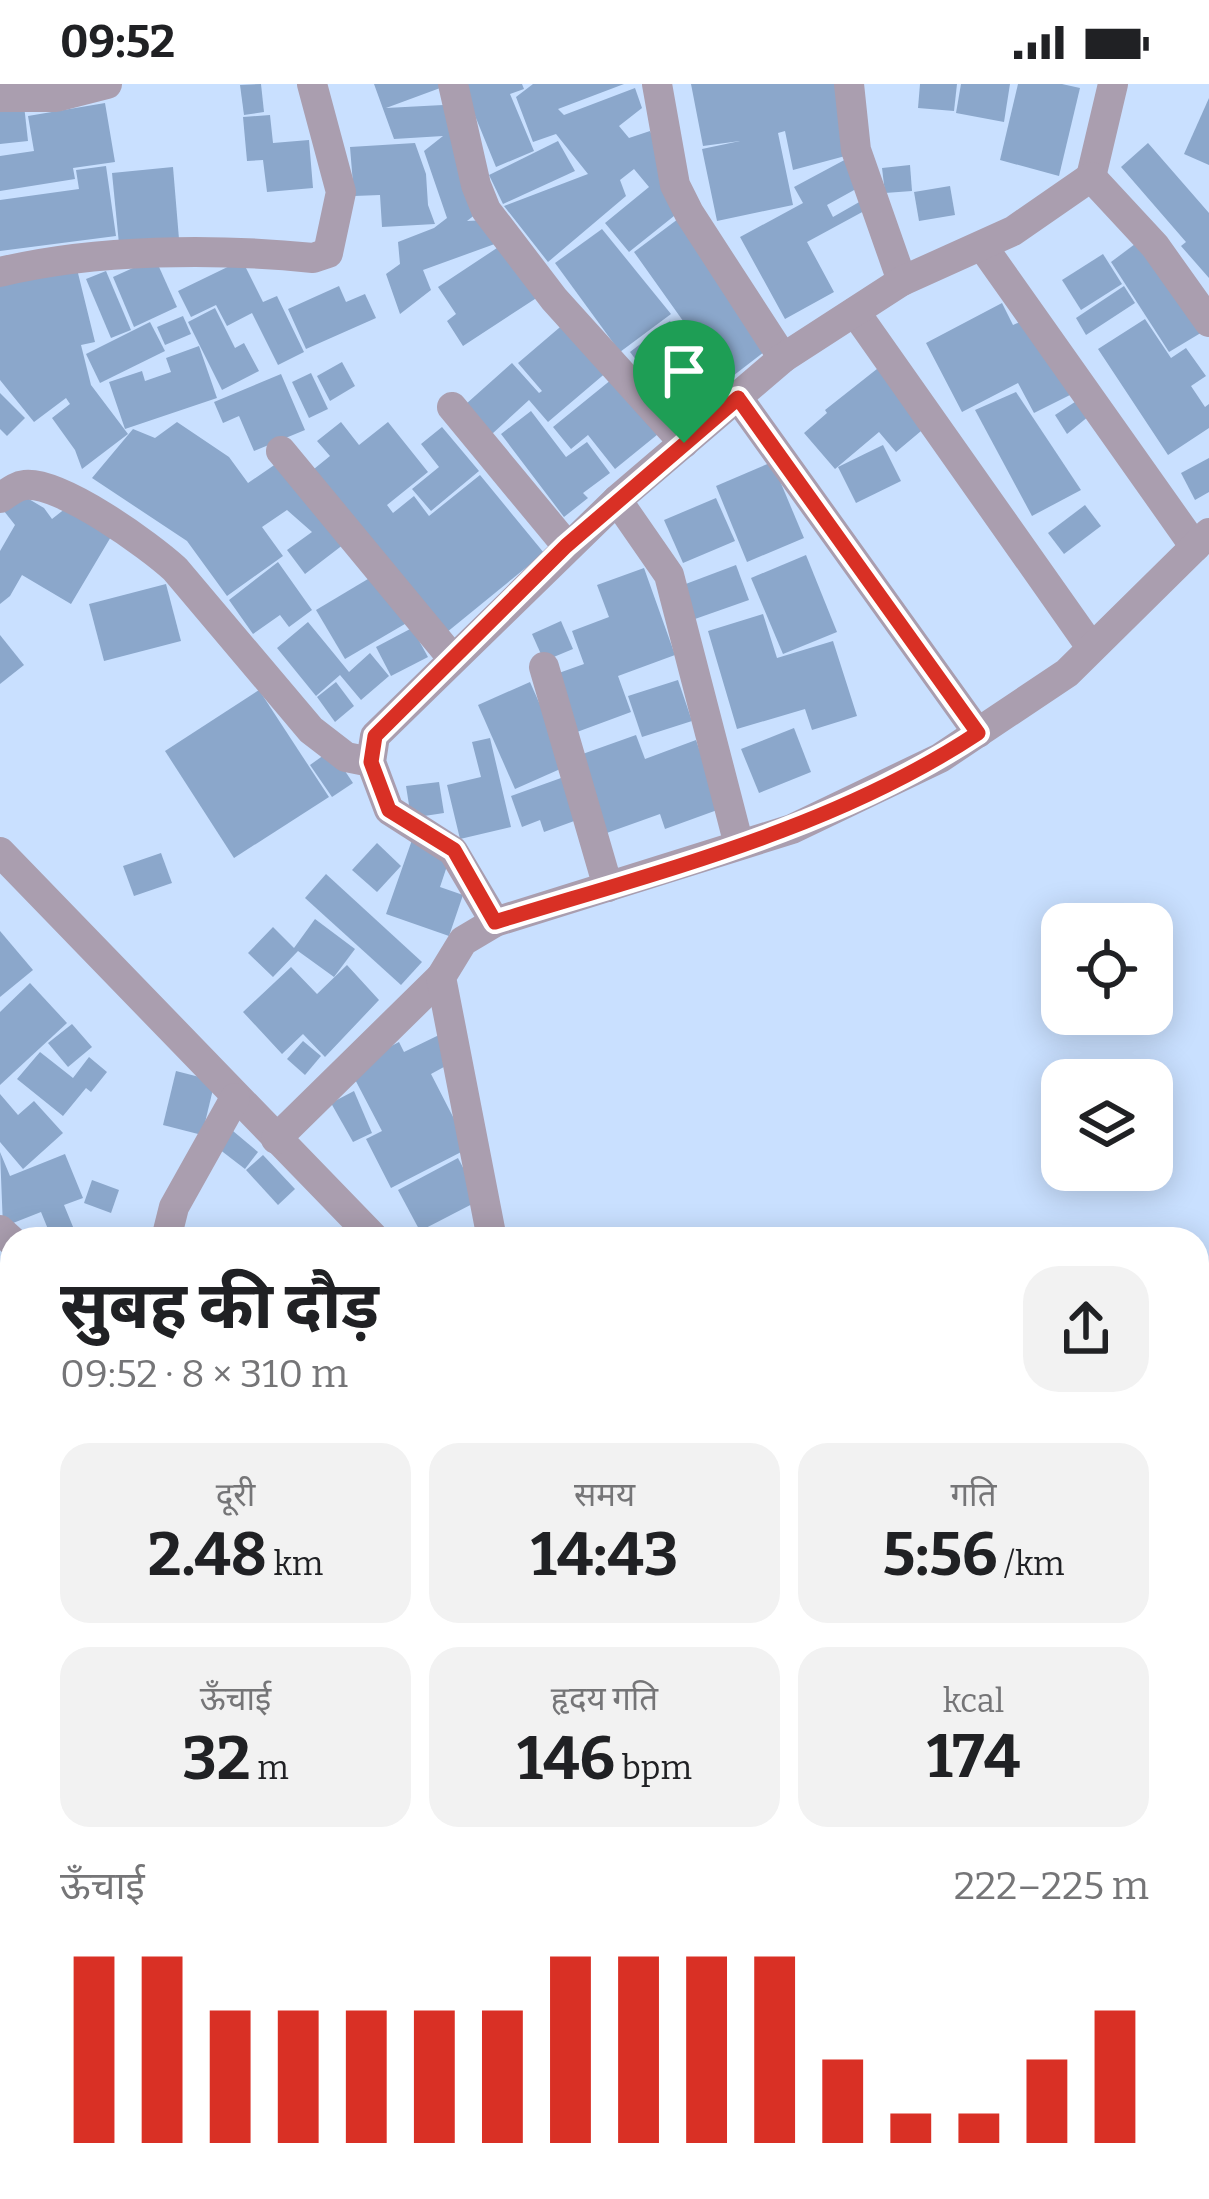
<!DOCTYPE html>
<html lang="hi">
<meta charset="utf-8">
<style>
body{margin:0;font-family:Bitter,"Noto Sans Devanagari",serif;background:#f2f2f2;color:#202124;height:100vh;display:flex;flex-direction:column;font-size:45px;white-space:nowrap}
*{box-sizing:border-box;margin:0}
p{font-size:39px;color:#757577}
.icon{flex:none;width:66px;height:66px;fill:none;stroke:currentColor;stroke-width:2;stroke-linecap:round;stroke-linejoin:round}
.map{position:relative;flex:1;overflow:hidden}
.panel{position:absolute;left:0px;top:1143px;width:1209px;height:972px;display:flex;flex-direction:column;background:#fff;border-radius:36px 36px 0 0;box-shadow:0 6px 30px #0003}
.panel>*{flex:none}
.controls{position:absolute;left:1041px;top:819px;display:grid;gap:24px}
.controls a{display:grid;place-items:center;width:132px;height:132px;border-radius:24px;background:#fff;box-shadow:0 6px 30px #0003;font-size:60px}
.pin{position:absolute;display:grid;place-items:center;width:102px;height:102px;color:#fff;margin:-123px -51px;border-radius:50% 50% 50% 0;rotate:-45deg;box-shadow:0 0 12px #0007}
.pin .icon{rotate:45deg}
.round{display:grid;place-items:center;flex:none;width:126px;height:126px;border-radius:36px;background:#f2f2f2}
.head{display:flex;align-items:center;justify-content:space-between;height:204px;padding:0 60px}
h1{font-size:66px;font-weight:700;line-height:90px}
.figures{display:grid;grid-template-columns:repeat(3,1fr);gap:18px;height:204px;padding:12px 60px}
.figures div{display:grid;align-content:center;border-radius:30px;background:#f2f2f2;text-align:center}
.figures b{font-size:60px;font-weight:700}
.figures small{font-size:33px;font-weight:400}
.figures p{font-size:33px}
.chart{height:336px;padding:24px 60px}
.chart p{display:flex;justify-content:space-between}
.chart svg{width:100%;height:216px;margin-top:12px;stroke:#d93025;stroke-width:6}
.status{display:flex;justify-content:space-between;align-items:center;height:84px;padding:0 60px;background:#fff;direction:ltr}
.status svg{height:33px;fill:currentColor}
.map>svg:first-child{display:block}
</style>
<div class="status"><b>09:52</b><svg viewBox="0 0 49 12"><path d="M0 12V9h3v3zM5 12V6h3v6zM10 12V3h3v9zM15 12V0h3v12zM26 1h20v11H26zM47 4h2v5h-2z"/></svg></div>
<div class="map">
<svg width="1209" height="2115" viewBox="0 0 1209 2115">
<rect width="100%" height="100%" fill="#c9e0ff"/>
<!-- building -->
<g fill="#8ba7cb">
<polygon points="261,0 264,28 244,31 240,1"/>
<polygon points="374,0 451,0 386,24 443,21 481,126 467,137 486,136 503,157 423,186 431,206 400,230 386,190 400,180 398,158 434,144 447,134 424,67 443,52 394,55"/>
<polygon points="462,0 522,0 524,5 510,10 534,67 496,83"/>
<polygon points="533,0 624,0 558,25 564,31 635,4 642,24 619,42 629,54 650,47 684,124 629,168 605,139 649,103 634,85 620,96 626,112 548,178 504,122 588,90 556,50 533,58 516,13"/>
<polygon points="691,0 839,0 849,71 793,86 785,47 778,49 793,121 717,137 702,65 740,57 703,62"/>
<polygon points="920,0 957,0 954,27 918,24"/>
<polygon points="961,0 1010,0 1004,38 956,29"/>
<polygon points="1018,0 1062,0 1080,4 1059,92 1000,76"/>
<polygon points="1209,14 1209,81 1184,70"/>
<polygon points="105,19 115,78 73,84 75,95 0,107 0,72 34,67 28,32"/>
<polygon points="24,21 28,57 0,60 0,24"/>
<polygon points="270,31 273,59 309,56 313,104 267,108 263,76 247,77 243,33"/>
<polygon points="558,57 575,87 503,120 489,91"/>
<polygon points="415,59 426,90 428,121 435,140 382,143 380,111 354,112 350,63"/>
<polygon points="1148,59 1209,129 1209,194 1181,162 1186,158 1121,83"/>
<polygon points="850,73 865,100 827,121 833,133 861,117 866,126 807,158 834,208 785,235 740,153 803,119 794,103"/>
<polygon points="910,81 912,107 885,109 882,84"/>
<polygon points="106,82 116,152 0,167 0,116 79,105 76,86"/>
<polygon points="173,83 179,155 119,160 112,89"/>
<polygon points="950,102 955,131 919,137 914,108"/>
<polygon points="682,132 768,265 681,332 652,293 698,258 634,168"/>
<polygon points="602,145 671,230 620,268 555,179"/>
<polygon points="1143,154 1209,244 1169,268 1111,178"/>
<polygon points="503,160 538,213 463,262 447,237 456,230 438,203"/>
<polygon points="1103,170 1122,200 1081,226 1062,196"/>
<polygon points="155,174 177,223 134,243 113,193"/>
<polygon points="242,176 263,218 277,212 304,268 278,281 252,229 227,242 216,221 191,233 178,207"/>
<polygon points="76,181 95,258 81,261 91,301 128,350 82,385 75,366 52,334 70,320 66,314 34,338 0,296 0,199"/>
<polygon points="106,187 131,246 111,254 86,195"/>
<polygon points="339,202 346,218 365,210 376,234 306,265 288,225"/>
<polygon points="1124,202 1135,219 1086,251 1076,234"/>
<polygon points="1002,219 1013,241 1027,235 1078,307 1034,329 1018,299 962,328 926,259"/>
<polygon points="215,224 235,264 244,259 259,287 222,306 188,238"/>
<polygon points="183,232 191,250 165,261 157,243"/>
<polygon points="1145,235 1171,274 1186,264 1206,292 1191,302 1205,323 1209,320 1209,344 1168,371 1098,265"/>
<polygon points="670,237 687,259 647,290 630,268"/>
<polygon points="150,238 165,267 100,299 86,270"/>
<polygon points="566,238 608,287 548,338 529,316 492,350 466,320 512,279 539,309 542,307 518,279"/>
<polygon points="199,262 217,314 125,345 109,298 142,287 145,297 171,288 166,274"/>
<polygon points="342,278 355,302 330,317 317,292"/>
<polygon points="882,281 927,342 896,368 879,348 835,385 804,349 827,329 825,326"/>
<polygon points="311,289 328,325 309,334 292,298"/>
<polygon points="281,290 305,346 254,367 239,332 223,339 214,318"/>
<polygon points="617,291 663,346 615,385 588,351 571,365 553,343"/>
<polygon points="1016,308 1081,406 1032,432 975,326"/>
<polygon points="0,309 25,334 7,352 0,345"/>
<polygon points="1078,316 1089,332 1067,350 1055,331"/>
<polygon points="531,327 566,373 587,358 610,389 583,409 588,414 564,433 501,350"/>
<polygon points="177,338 229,373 248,399 283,375 348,457 305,490 287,466 312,448 287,426 262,443 283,472 227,512 187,457 92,394 133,345 155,354"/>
<polygon points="341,338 359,361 388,338 428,388 387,421 393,429 414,412 429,432 480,391 544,469 441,553 309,389 330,372 317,357"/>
<polygon points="442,343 479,387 431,427 412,405 439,383 421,360"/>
<polygon points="883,361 901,397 856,419 838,383"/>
<polygon points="1209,374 1209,408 1195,416 1181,389"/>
<polygon points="772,378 804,454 747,478 716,402"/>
<polygon points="17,408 44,424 52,435 66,424 112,451 71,520 22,491 10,512 0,520 0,467 15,441 0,422"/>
<polygon points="716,414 735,457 683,479 664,436"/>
<polygon points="1085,421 1101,442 1064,470 1048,449"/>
<polygon points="806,471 837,548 783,570 751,494"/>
<polygon points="278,478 312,526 289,543 280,531 253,550 229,516"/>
<polygon points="736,481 749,516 695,535 683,501"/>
<polygon points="644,484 675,571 618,592 631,628 577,648 556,590 584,580 572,547 609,533 597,501"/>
<polygon points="378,489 410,537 345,575 316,526"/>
<polygon points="166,500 181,557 104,577 89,520"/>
<polygon points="763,530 777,574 833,557 857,632 812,646 805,625 737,645 708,547"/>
<polygon points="561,537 573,565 544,577 532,550"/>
<polygon points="308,538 349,588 370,569 389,592 361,616 340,591 316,612 277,564"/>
<polygon points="412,544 428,573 391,592 376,563"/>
<polygon points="0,551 24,581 0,600"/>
<polygon points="678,596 692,637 642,653 628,612"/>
<polygon points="336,598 354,622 335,638 317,613"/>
<polygon points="530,598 567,682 515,705 478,621"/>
<polygon points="259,606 329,713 234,774 165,667"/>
<polygon points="794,644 811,688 759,709 741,665"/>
<polygon points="636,651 645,675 696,656 720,725 665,745 660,730 604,750 577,672"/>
<polygon points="490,654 511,743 460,755 447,701 481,693 472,658"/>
<polygon points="331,666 353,699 332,713 310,681"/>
<polygon points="561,694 577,736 544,748 540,736 522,743 511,712"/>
<polygon points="439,698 444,729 411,734 406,702"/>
<polygon points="412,756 451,770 440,803 463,811 449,852 386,830"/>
<polygon points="377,759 401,782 377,808 352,786"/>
<polygon points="161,769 172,799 134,812 123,782"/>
<polygon points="326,790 422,878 401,901 305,814"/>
<polygon points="315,835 355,865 334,893 298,867 273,893 248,869 273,843 294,864"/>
<polygon points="0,847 33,886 0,913"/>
<polygon points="347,881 379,916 325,973 303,950 282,970 243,928 291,883 317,910"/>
<polygon points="30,899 67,939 0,1001 0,928"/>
<polygon points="72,940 92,963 68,983 48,959"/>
<polygon points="439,951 453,978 431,990 469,1064 391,1104 366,1055 382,1047 349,984 399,958 404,968"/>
<polygon points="303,957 321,972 305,991 287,975"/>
<polygon points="40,968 73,994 89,973 107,988 91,1008 86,1004 63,1032 17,995"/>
<polygon points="176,987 215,997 202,1051 163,1041"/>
<polygon points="354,1007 372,1049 353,1058 331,1019"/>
<polygon points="0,1010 18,1031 34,1017 63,1049 23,1085 0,1058"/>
<polygon points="233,1047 258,1068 245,1085 219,1065"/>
<polygon points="0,1068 10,1092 65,1070 83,1114 64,1121 78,1155 52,1155 41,1128 3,1143"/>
<polygon points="263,1071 295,1105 278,1121 246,1086"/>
<polygon points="458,1074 480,1116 420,1147 398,1106"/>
<polygon points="92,1096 119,1106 111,1129 84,1119"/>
<polygon points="315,1143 317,1155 272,1155 272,1151"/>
<polygon points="12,1172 12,1231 0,1217 0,1182"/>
<polygon points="0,1616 3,1616 7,1653 0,1654"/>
<polygon points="12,1688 12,1726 0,1728 0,1690"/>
<polygon points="1209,1915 1209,1953 1197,1957 1197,1919"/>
</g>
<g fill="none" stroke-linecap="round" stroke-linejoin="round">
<!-- minor -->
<g stroke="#aa9eaf" stroke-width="30">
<polyline points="453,0 476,101 486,126 554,215 684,359"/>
<polyline points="657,0 675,101 689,129 783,274"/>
<polyline points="849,0 856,66 902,197"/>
<polyline points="0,13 56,13 107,0"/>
<polyline points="1091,93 1113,0"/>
<polyline points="983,163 1195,463"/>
<path d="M 0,188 C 95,165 216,164 313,174 L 328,169 L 341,108 L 312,0"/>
<polyline points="855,228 1091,563"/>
<polyline points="738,314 978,649"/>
<polyline points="452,323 567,462"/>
<polyline points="281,367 453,575"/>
<path d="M 0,414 C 8,409 15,402 25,401 C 60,397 149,461 175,485 L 311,646 L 346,673 L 371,678"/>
<polyline points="617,416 669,491 739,761"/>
<polyline points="544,583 608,803"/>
<polyline points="0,768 375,1155"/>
<polyline points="495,838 453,767 389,726 371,678 375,652 617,416 783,274 902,197 1013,147 1091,93 1155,162 1209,238"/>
<polyline points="276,1055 441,893"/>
<polyline points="0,1146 12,1157"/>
<polyline points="166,1155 174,1123 235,1014"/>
<polyline points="492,1155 441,893 463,857 495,838 792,745 940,674 1067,589 1209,449"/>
<polyline points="0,1492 12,1499"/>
<polyline points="0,1812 12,1812"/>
</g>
<!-- secondary -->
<g stroke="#907f98" stroke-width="30">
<polyline points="1197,2042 1209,2041"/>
<polyline points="1197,2096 1209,2094"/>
<polyline points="865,2103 870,2115"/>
<polyline points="428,2115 734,2105"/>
<polyline points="1050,2115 1142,2103"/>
</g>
</g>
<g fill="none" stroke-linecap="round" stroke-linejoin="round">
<defs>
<path id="route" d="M 738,314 L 978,649 C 833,745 660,787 495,838 L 454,766 L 389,726 L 371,678 L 375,652 L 566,462 Z"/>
</defs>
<!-- route casing -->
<use href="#route" stroke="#fff" stroke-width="24"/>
<!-- route -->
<use href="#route" stroke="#d93025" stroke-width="15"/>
</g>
</svg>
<div class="controls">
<a><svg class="icon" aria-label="locate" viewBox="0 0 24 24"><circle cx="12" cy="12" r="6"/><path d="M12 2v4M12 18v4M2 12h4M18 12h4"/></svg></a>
<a><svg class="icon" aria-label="layers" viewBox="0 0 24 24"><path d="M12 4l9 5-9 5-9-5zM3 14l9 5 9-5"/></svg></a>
</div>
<div class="pin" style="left:684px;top:359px;background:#1e9e55"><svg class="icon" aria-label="arrive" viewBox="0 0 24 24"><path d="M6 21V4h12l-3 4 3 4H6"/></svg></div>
<section class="panel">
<div class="head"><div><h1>सुबह की दौड़</h1><p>09:52 · 8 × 310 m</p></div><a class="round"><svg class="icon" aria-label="share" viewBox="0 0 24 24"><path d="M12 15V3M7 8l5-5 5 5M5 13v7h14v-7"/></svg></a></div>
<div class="figures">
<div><p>दूरी</p><b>2.48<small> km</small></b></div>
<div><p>समय</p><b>14:43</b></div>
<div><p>गति</p><b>5:56<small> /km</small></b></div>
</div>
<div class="figures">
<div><p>ऊँचाई</p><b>32<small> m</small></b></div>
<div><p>हृदय गति</p><b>146<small> bpm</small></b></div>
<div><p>kcal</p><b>174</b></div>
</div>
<div class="chart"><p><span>ऊँचाई</span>222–225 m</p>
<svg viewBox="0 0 160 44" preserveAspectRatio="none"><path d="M5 44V6M15 44V6M25 44V17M35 44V17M45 44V17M55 44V17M65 44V17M75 44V6M85 44V6M95 44V6M105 44V6M115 44V27M125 44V38M135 44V38M145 44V27M155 44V17"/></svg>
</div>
</section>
</div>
